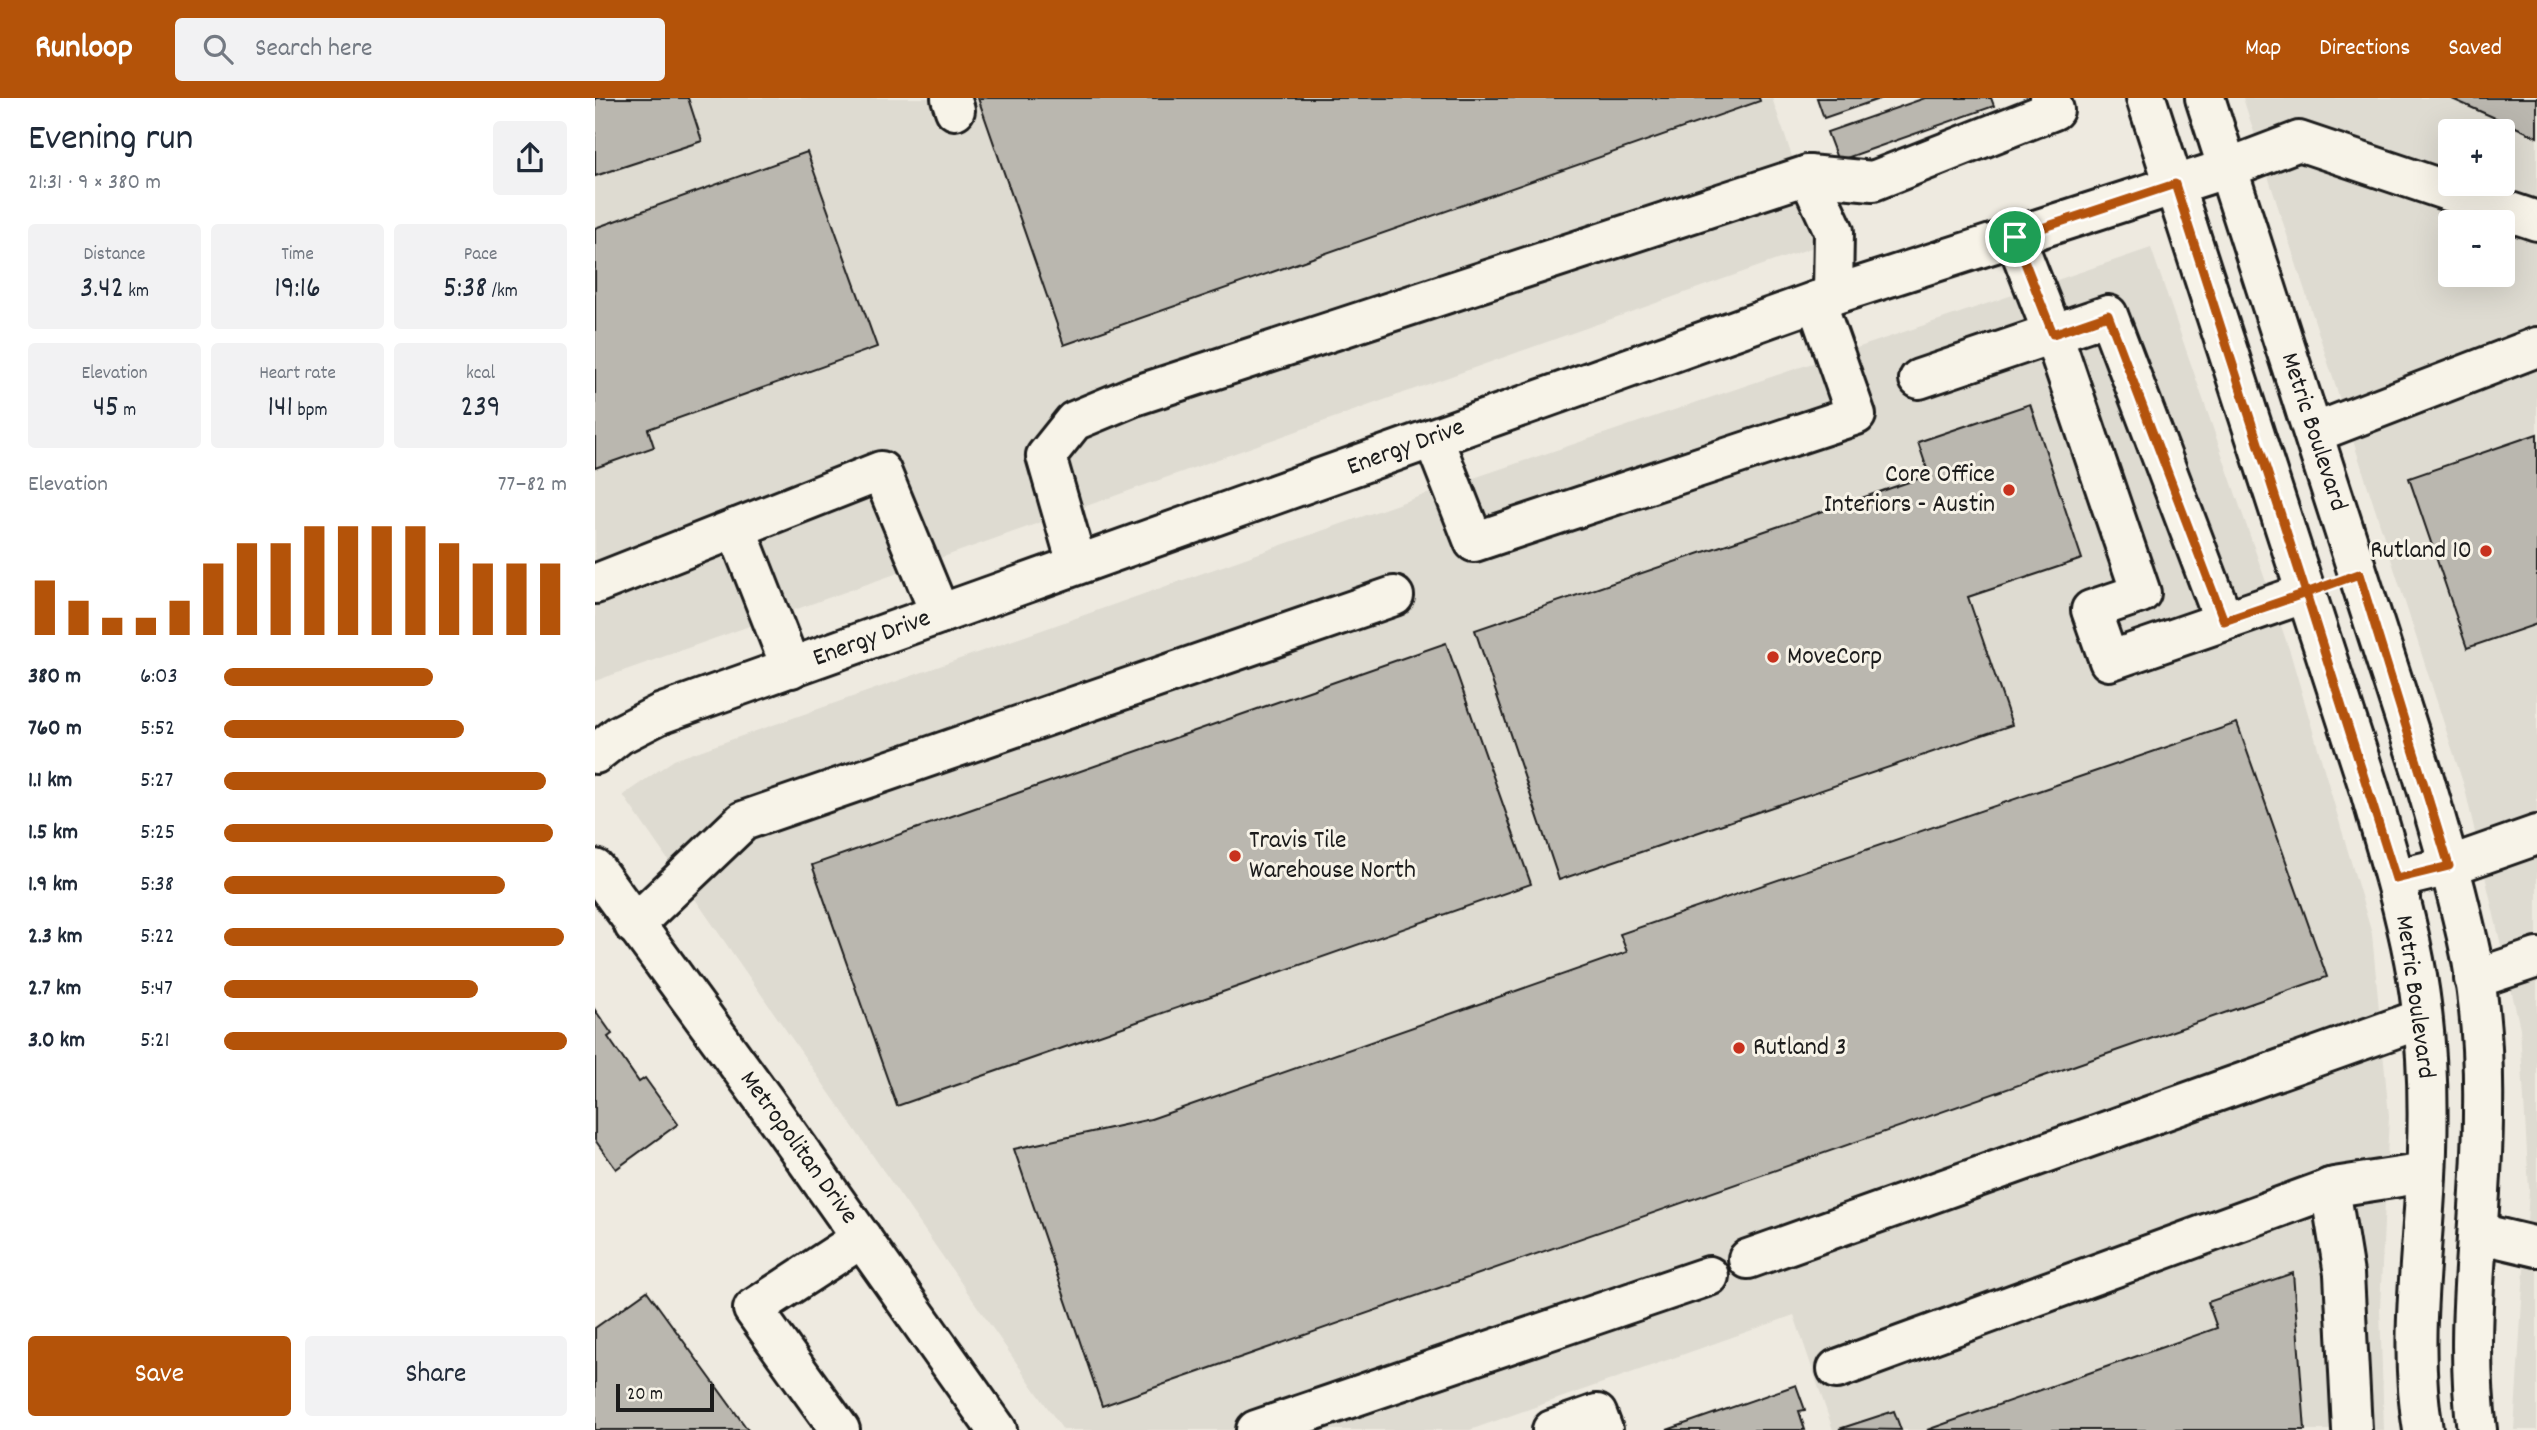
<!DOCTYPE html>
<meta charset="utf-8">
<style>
body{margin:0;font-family:Dekko,sans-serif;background:#f2f2f3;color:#1f2937;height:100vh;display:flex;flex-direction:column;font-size:26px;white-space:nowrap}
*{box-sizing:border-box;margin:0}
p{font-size:23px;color:#747a83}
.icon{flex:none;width:38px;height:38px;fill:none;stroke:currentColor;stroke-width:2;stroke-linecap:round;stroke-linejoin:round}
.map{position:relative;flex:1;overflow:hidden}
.details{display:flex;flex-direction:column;background:#fff;width:595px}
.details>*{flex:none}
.tools{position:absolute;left:1843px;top:21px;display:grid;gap:14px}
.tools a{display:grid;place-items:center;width:77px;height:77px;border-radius:7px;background:#fff;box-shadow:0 7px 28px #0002;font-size:35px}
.scale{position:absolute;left:21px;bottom:18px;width:98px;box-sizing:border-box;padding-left:7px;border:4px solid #1c1c1c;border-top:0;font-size:19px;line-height:24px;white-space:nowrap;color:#1c1c1c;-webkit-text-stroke:5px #f7f3e8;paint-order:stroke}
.pin{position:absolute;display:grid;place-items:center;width:60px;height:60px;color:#fff;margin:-30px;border:4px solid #fff;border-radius:50%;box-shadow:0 2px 7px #0007}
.round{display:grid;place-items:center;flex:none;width:74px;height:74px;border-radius:7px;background:#f2f2f3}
.headline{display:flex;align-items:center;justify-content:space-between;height:119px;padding:0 28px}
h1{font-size:38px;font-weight:600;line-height:52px}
.stats{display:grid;grid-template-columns:repeat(3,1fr);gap:10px;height:119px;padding:7px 28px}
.stats div{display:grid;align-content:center;border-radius:7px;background:#f2f2f3;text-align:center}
.stats b{font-size:30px;font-weight:600}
.stats small{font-size:19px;font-weight:400}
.stats p{font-size:19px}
.chart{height:196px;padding:14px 28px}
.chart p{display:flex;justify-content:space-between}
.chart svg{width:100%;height:126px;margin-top:7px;stroke:#b45309;stroke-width:6}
.button{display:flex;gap:14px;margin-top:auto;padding:14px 28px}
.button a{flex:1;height:80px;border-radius:7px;background:#b45309;color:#fff;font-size:28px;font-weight:600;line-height:80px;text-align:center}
.button a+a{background:#f2f2f3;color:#1f2937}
ul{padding:0 28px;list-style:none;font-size:23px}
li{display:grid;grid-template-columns:112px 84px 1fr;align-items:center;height:52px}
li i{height:18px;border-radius:9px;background:#b45309}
header{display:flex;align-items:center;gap:42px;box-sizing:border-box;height:98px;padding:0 35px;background:#b45309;color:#fff}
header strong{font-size:33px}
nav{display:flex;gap:38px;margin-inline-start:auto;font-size:24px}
.search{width:490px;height:63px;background:#f2f2f3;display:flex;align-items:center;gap:18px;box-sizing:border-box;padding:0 24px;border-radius:7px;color:#747a83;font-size:26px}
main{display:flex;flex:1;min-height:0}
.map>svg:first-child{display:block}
</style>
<header>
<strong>Runloop</strong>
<div class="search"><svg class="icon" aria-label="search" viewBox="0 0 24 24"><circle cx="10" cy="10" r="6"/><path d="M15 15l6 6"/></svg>Search here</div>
<nav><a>Map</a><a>Directions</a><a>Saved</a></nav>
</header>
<main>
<section class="details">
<div class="headline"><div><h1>Evening run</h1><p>21:31 · 9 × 380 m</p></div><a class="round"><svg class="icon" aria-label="share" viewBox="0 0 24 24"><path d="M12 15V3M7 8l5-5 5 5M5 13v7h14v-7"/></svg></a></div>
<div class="stats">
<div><p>Distance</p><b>3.42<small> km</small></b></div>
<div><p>Time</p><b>19:16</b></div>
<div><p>Pace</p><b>5:38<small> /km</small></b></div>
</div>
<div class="stats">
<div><p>Elevation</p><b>45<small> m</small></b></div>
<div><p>Heart rate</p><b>141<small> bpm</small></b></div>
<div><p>kcal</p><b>239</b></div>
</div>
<div class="chart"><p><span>Elevation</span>77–82 m</p>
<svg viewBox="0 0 160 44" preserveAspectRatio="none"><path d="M5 44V25M15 44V32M25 44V38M35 44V38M45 44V32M55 44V19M65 44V12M75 44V12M85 44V6M95 44V6M105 44V6M115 44V6M125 44V12M135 44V19M145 44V19M155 44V19"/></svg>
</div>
<ul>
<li><b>380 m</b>6:03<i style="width:61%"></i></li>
<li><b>760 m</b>5:52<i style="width:70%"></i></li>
<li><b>1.1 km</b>5:27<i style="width:94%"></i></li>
<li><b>1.5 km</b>5:25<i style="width:96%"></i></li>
<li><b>1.9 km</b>5:38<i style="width:82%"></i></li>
<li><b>2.3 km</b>5:22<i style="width:99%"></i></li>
<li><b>2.7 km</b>5:47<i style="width:74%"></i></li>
<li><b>3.0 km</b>5:21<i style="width:100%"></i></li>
</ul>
<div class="button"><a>Save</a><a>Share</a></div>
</section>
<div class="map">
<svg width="1942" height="1332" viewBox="0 0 1942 1332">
<rect width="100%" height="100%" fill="#eeeae0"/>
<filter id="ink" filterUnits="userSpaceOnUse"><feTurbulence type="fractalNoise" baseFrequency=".0143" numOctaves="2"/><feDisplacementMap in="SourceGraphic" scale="14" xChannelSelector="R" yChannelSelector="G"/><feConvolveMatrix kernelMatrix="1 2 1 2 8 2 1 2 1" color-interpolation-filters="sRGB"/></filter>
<g filter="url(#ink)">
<!-- built -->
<g fill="#dedbd1" fill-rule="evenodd">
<polygon points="0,0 1177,0 1227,146 0,583"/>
<path d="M 1648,0 L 1942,0 L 1942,1332 L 1919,1332 L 1934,1092 L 1925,930 L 1870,691 ZM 1855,33 L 1908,33 L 1908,86 L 1855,86 ZM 1855,124 L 1908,124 L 1908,177 L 1855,177 Z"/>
<polygon points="1556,150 1695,554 1777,836 1794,1018 1785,1210 1789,1332 1238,1332 1199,1217 875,1332 468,1332 28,697 79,662 817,401"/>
</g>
<!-- building -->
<g fill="#bab7af" stroke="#1c1c1c" stroke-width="2">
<polygon points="0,0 93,0 107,43 0,78"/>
<polygon points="383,0 1164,0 1165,3 469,247"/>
<polygon points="1222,0 1287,0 1229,20"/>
<polygon points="1330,0 1396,0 1399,8 1243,63 1232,34"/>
<polygon points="1855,0 1942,0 1942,39 1925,31"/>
<polygon points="212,54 282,249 53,331 59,349 0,370 0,130"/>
<polygon points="1435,306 1487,461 1373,499 1417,627 964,782 880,532 1334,377 1323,344"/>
<polygon points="1942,336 1942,526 1872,550 1814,380"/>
<polygon points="851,545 936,786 302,1008 217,767"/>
<polygon points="1642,625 1732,879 507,1308 419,1051 556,1021 1032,854 1025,836"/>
<polygon points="0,912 17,936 13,939 44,984 50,980 83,1026 21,1071 0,1042"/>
<polygon points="1698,1175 1710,1332 1332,1332 1622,1230 1613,1204"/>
<polygon points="52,1193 153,1332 0,1332 0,1230"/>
<polygon points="1201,1287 1210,1312 1204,1313 1210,1332 1072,1332"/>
<polygon points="1299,1313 1306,1332 1244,1331"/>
</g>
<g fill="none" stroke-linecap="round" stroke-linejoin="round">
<defs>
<g id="minor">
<polyline points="356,0 360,12"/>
<polyline points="1213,77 1239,133 1238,197"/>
<polyline points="1420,139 1458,236 1546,495 1496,512 1514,563 1711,495"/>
<polyline points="1324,281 1513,217 1629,523"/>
<polyline points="1719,335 1942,249"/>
<polyline points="838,340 879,444 1261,317 1221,203"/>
<polyline points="141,430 196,570"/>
<polyline points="482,466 451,358 479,323 539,298 1213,77 1278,83 1459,12 1455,0"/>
<polyline points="0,486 286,373 345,516"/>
<polyline points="0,656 24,637 65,616 1238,197 1633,70 1704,43 1942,123"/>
<polyline points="0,771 169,1002 402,1332"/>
<polyline points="1801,781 1854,768 1942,737"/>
<polyline points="39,827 148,723 799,498"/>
<polyline points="1879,881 1942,860"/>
<polyline points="1735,1090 1749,1176 1757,1332"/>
<polyline points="1883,1135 1942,1149"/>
<polyline points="1153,1161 1826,921"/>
<polyline points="1242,1271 1739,1089 1831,1075"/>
<polyline points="245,1332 158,1211 267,1140"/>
<polyline points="661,1332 1114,1178"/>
<polyline points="957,1332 1002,1316 1008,1332"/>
</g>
<g id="major">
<path d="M 1551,0 L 1775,693 C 1791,749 1808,805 1819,862 C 1831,923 1834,990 1832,1052 C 1830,1145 1812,1240 1828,1332"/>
<path d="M 1610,0 L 1828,677 C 1846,738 1864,799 1877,862 C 1886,912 1889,964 1888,1015 C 1888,1120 1868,1227 1882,1332"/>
</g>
</defs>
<!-- minor casing -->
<use href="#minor" stroke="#1c1c1c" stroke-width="44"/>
<!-- major casing -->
<use href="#major" stroke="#1c1c1c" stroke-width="44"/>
<!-- minor -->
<use href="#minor" stroke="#f7f3e8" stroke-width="38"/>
<!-- major -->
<use href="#major" stroke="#f7f3e8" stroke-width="38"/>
</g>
</g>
<g fill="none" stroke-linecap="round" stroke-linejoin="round" filter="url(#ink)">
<defs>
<polyline id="route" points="1420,139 1458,236 1513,217 1629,523 1711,495 1801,781 1854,768 1764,476 1711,495 1580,86 1420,139"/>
</defs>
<!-- route casing -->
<use href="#route" stroke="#fff" stroke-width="14"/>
<!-- route -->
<use href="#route" stroke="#b45309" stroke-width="9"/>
</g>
<!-- markers -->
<g fill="#c8321e" stroke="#f7f3e8" stroke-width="2.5">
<circle cx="1414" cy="392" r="7"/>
<circle cx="1891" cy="453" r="7"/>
<circle cx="1178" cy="559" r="7"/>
<circle cx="640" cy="758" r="7"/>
<circle cx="1144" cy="950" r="7"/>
</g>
<g text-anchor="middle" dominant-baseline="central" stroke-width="6" stroke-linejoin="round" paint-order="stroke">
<!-- street labels -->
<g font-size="26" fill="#1c1c1c" stroke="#f7f3e8">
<text transform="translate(1718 334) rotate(72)">Metric Boulevard</text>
<text transform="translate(811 350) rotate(-20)">Energy Drive</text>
<text transform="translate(277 541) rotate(-20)">Energy Drive</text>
<text transform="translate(1819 899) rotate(82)">Metric Boulevard</text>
<text transform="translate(203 1050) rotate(54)">Metropolitan Drive</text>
</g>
<!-- poi labels -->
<g font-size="26" fill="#1c1c1c" stroke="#f7f3e8" text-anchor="start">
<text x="1400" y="377" text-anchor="end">Core Office<tspan x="1400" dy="30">Interiors - Austin</tspan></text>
<text x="1877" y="453" text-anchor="end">Rutland 10</text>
<text x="1192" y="559">MoveCorp</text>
<text x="654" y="743">Travis Tile<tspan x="654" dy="30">Warehouse North</tspan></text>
<text x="1158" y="950">Rutland 3</text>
</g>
</g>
</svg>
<div class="tools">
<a>+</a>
<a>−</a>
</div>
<div class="scale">20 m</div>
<div class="pin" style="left:1420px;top:139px;background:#1e9e55"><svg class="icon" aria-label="arrive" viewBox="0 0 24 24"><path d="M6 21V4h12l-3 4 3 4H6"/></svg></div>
</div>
</main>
